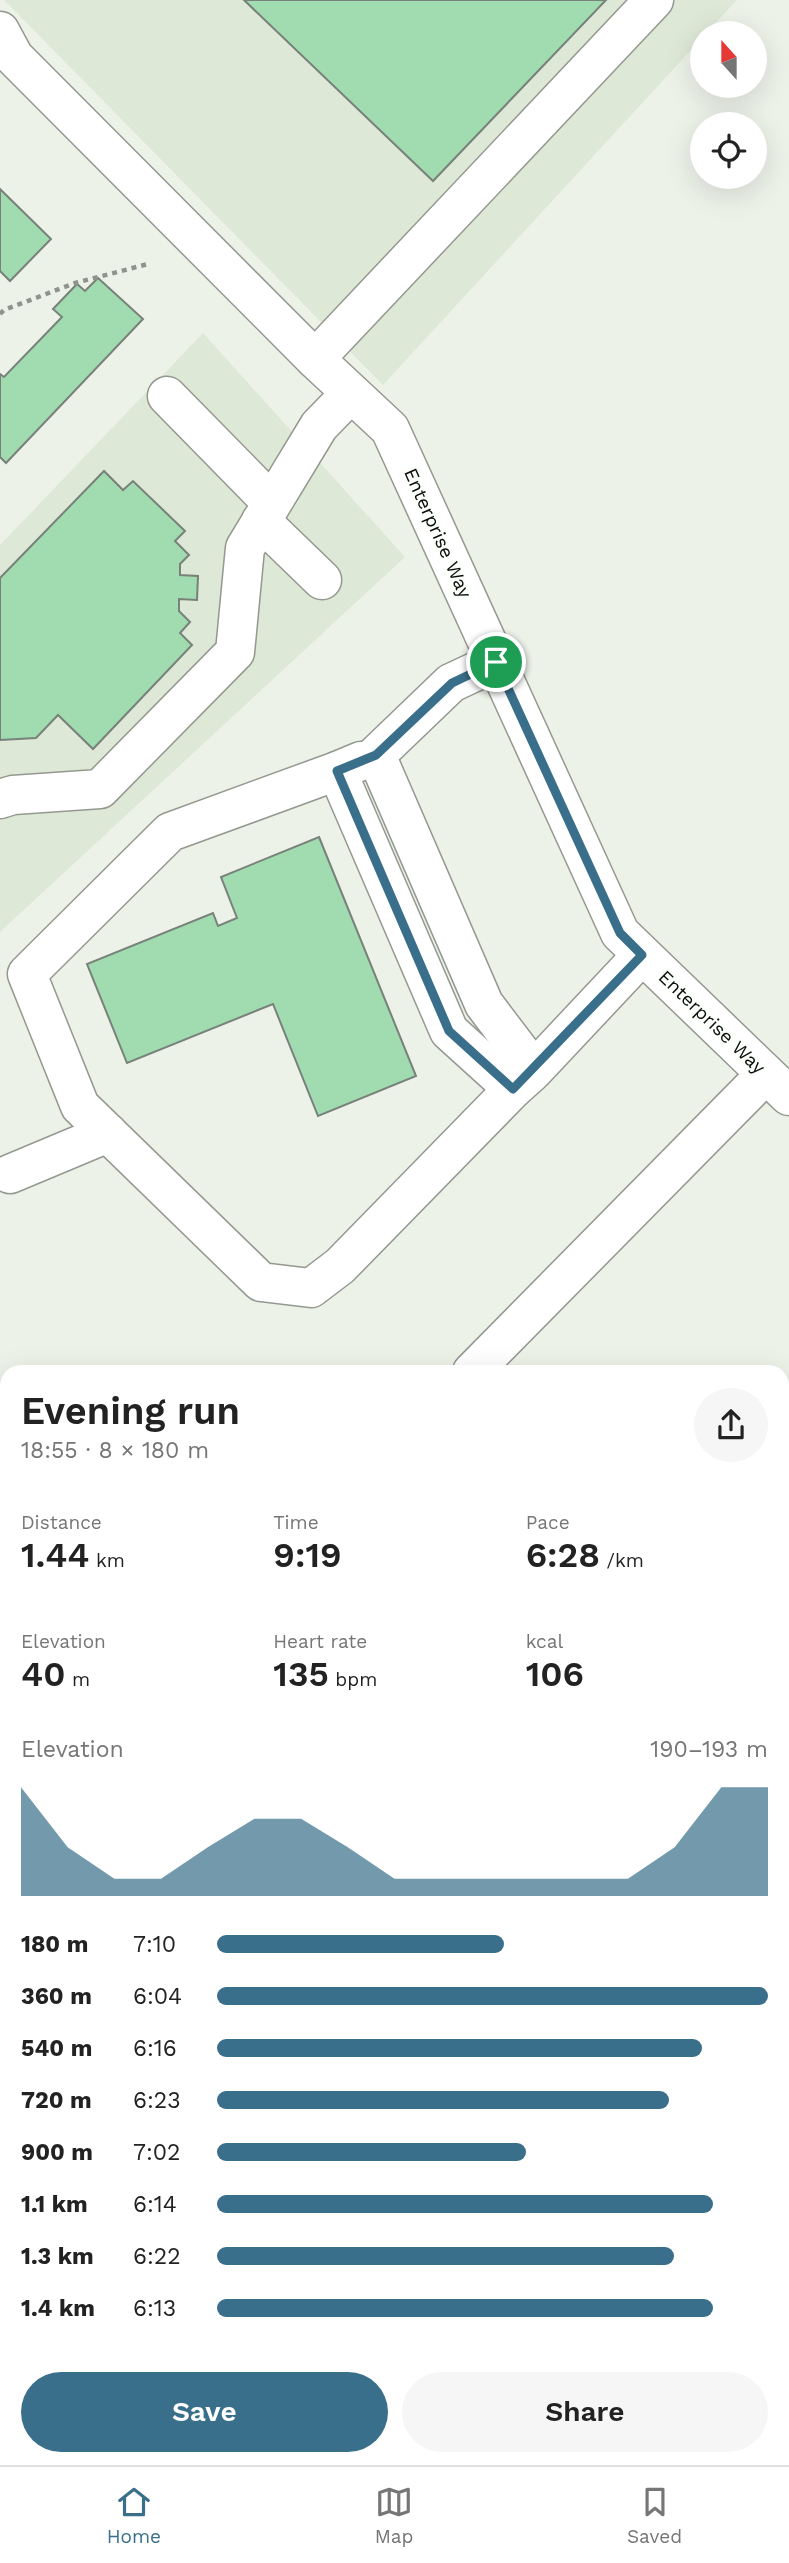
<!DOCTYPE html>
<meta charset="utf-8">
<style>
body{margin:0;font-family:"Work Sans",sans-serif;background:#f6f6f6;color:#222;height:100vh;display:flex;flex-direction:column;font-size:26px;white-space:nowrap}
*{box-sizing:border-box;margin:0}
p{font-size:23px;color:#767676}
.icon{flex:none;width:38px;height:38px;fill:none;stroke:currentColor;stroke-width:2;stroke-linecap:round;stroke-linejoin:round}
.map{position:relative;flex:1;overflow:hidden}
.side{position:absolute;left:0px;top:1365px;width:789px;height:1101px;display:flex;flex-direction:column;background:#fff;border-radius:21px 21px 0 0;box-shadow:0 7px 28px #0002}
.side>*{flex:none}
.needle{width:46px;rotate:339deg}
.buttons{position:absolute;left:690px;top:21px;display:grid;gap:14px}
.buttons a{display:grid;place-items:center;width:77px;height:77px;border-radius:50%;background:#fff;box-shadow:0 7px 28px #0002;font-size:35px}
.pin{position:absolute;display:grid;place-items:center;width:60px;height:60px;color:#fff;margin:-30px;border:4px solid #fff;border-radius:50%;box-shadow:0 2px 7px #0007}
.round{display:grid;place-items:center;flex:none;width:74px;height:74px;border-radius:37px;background:#f6f6f6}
.summary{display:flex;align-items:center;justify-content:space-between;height:119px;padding:0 21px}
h1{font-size:38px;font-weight:600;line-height:52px}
.stats{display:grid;grid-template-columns:repeat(3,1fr);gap:10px;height:119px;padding:7px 21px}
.stats div{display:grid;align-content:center}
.stats b{font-size:35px;font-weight:600}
.stats small{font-size:19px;font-weight:400}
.stats p{font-size:19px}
.chart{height:196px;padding:14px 21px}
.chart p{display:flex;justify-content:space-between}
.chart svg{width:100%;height:126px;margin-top:7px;fill:#396f8a;opacity:.7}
.action{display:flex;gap:14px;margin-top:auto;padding:14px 21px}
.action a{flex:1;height:80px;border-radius:42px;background:#396f8a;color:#fff;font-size:28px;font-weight:600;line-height:80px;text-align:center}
.action a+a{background:#f6f6f6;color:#222}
ul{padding:0 21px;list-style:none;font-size:23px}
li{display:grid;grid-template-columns:112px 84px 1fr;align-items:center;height:52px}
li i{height:18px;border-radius:9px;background:#396f8a}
.dock{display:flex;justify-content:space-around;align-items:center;height:98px;border-top:2px solid #e0e0e0;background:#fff;font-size:19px;color:#767676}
.dock a{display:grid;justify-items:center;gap:4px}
.dock .active{color:#396f8a}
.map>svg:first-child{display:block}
</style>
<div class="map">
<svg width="789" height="2465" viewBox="0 0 789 2465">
<rect width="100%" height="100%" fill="#edf2e9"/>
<!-- built -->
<g fill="#dee8d7">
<polygon points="4,0 737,0 706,33 702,33 702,38 383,385"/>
<polygon points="203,333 405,557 0,932 0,545"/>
<polygon points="789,1621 789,2465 0,2465 0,2444 7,2459 782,2459 782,1628"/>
</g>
<!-- green -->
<polygon fill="#e6d296" points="13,2459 200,2459 206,2465 6,2465"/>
<!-- building -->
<g fill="#a0dcaf" stroke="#78817a" stroke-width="2">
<polygon points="244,0 606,0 433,181"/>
<polygon points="0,189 51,239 10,281 0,271"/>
<polygon points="98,278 143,319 6,463 0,457 0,374 4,377 62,317 53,309 77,284 85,291"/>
<polygon points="104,471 123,490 133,481 185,531 175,541 189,555 180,564 180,575 198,576 197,600 179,599 179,611 190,622 180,633 192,645 93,749 58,715 36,738 0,740 0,578"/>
<polygon points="319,837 416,1076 318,1116 273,1004 127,1063 87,964 213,913 218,926 237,918 221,877"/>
<polygon points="782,1440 789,1447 789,1468 782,1475"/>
<polygon points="782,1934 789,1940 789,2465 773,2465 767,2459 782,2459"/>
</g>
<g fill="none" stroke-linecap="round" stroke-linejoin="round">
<defs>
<g id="minor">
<polyline points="0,31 14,57 315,359 390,429 620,933 789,1096"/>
<polyline points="315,359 654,0"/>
<polyline points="167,396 271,502"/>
<polyline points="261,521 322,580"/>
<polyline points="496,662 451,683 376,755 484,1004 534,1070 642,955"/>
<polyline points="361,761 337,771 449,1031 513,1089 531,1073"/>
<polyline points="337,771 170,832 27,974 80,1106 261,1282 311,1288 340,1266 513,1089"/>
<polyline points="0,799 13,795 100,789 235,652 245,548 319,426 351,393"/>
<polyline points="10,1174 108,1133"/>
<polyline points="472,1372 766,1074"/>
<polyline points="782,1628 789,1621"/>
<polyline points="782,1838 789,1845"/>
<polyline points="0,2444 7,2437"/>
<polyline points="243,2459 249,2465"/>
</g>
</defs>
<!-- minor casing -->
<use href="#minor" stroke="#949990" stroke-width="41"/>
<!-- path -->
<g stroke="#8f938c" stroke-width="4.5" stroke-dasharray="5 5" stroke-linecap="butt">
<polyline points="0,314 4,310 75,283 148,264"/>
<polyline points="782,1540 789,1533"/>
<polyline points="0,2369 7,2362"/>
</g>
<!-- minor -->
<use href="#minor" stroke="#fff" stroke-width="38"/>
</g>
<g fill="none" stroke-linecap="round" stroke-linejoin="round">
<defs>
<polygon id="route" points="496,662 620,933 642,955 513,1089 449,1031 337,771 376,755 452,683"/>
</defs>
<!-- route casing -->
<use href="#route" stroke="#fff" stroke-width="14"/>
<!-- route -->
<use href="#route" stroke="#396f8a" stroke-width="9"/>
</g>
<g text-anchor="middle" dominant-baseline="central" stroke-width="5" stroke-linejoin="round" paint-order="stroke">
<!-- street labels -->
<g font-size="19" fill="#0b0d0a" stroke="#fbfff9">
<text transform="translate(438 533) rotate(66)">Enterprise Way</text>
<text transform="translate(712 1022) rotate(44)">Enterprise Way</text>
</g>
</g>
</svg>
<div class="buttons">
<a><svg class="needle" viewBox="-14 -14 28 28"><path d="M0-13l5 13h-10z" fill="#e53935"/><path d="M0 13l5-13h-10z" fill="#767676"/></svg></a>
<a><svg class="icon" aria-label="locate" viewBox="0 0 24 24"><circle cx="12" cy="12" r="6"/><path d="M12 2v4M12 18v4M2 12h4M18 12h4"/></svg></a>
</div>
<div class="pin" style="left:496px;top:662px;background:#1e9e55"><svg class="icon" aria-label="arrive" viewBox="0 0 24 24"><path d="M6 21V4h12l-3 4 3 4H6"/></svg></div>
<section class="side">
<div class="summary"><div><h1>Evening run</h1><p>18:55 · 8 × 180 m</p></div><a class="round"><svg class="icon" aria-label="share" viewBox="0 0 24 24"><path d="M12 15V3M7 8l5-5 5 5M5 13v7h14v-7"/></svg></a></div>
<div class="stats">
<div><p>Distance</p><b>1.44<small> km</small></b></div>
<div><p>Time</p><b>9:19</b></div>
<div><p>Pace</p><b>6:28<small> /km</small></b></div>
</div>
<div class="stats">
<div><p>Elevation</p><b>40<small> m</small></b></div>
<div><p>Heart rate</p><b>135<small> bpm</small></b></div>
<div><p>kcal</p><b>106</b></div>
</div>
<div class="chart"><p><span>Elevation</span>190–193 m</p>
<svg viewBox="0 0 160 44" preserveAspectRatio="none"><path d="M0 44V6L10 27L20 38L30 38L40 27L50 17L60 17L70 27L80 38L90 38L100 38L110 38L120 38L130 38L140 27L150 6L160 6V44z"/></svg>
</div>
<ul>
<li><b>180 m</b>7:10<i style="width:52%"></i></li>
<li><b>360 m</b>6:04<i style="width:100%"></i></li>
<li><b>540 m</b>6:16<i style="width:88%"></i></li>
<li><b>720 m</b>6:23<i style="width:82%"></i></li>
<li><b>900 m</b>7:02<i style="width:56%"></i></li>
<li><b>1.1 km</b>6:14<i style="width:90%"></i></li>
<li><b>1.3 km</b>6:22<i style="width:83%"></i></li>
<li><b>1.4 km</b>6:13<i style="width:90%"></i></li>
</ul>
<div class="action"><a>Save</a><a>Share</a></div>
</section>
</div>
<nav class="dock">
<a class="active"><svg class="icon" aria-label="home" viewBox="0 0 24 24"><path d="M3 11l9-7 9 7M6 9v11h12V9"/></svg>Home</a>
<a><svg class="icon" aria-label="map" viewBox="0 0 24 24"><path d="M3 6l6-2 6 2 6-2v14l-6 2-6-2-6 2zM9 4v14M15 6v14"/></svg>Map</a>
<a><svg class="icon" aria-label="saved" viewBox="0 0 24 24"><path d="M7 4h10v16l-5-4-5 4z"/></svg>Saved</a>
</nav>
